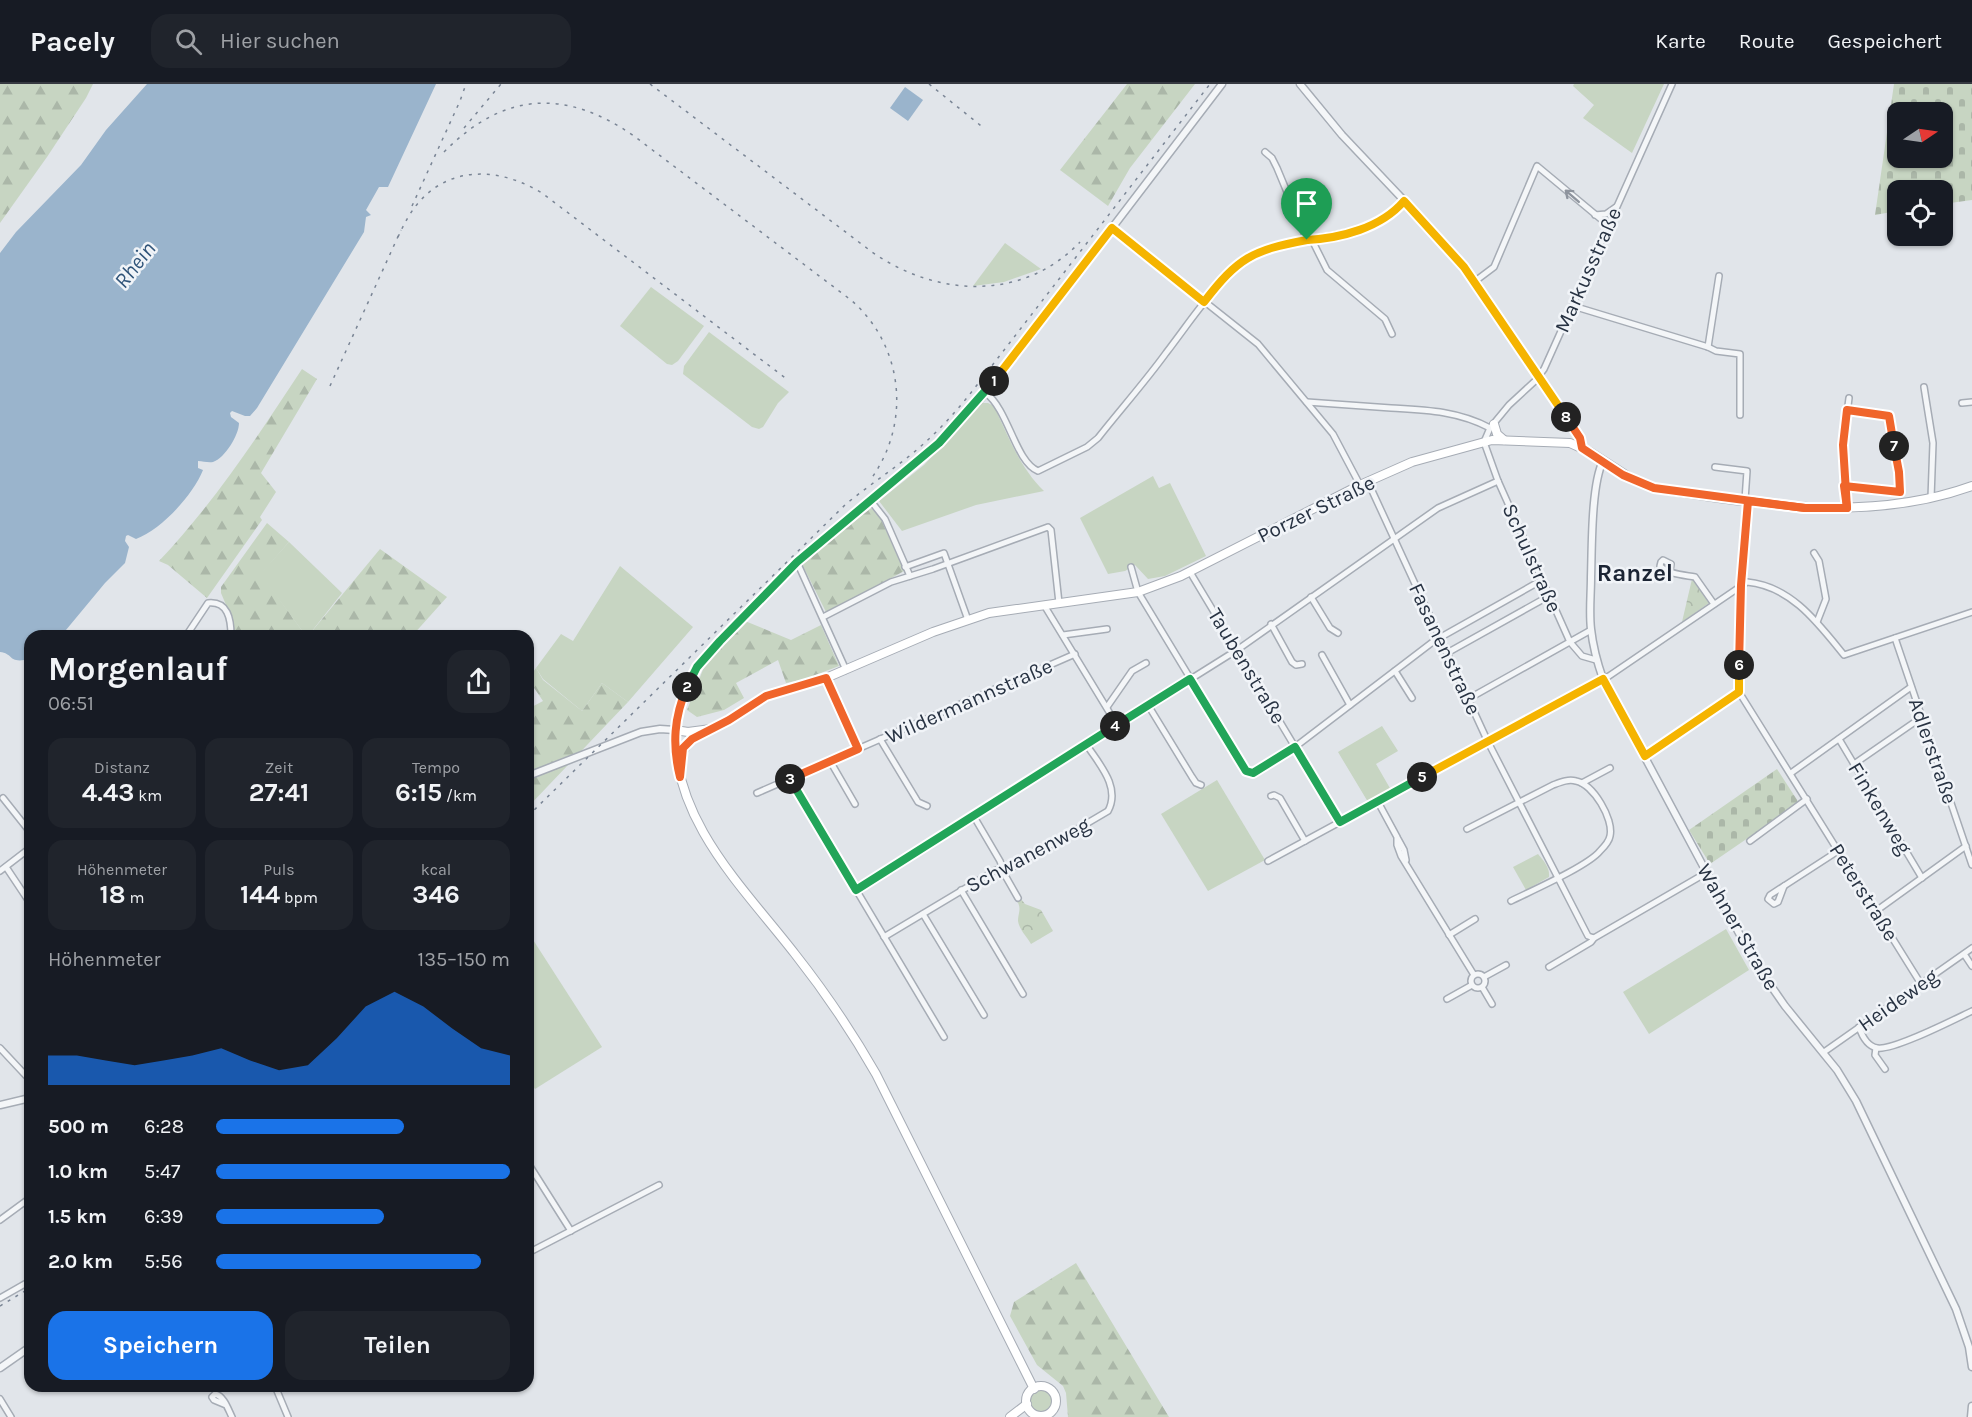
<!DOCTYPE html>
<html lang="de">
<meta charset="utf-8">
<style>
body{margin:0;font-family:Karla,sans-serif;background:#20242c;color:#f1f3f6;height:100vh;display:flex;flex-direction:column;font-size:22px;white-space:nowrap}
*{box-sizing:border-box;margin:0}
p{font-size:20px;color:#9ea1a6}
.icon{flex:none;width:33px;height:33px;fill:none;stroke:currentColor;stroke-width:2;stroke-linecap:round;stroke-linejoin:round}
.map{position:relative;flex:1;overflow:hidden}
.drawer{position:absolute;left:24px;top:546px;width:510px;height:762px;display:flex;flex-direction:column;background:#171b24;border-radius:18px;box-shadow:0 2px 4px #0004}
.drawer>*{flex:none}
.needle{width:39px;rotate:77deg}
.fabs{position:absolute;left:1887px;top:18px;display:grid;gap:12px}
.fabs a{display:grid;place-items:center;width:66px;height:66px;border-radius:12px;background:#171b24;box-shadow:0 2px 4px #0004;font-size:30px}
.pin{position:absolute;display:grid;place-items:center;width:51px;height:51px;color:#fff;margin:-62px -26px;border-radius:50% 50% 50% 0;rotate:-45deg;box-shadow:0 0 6px #0007}
.pin .icon{rotate:45deg}
.km{position:absolute;width:30px;height:30px;margin:-15px;border-radius:50%;background:#222;color:#fff;font-size:16px;line-height:30px;text-align:center}
.round{display:grid;place-items:center;flex:none;width:63px;height:63px;border-radius:18px;background:#20242c}
.headline{display:flex;align-items:center;justify-content:space-between;height:102px;padding:0 24px}
h1{font-size:33px;font-weight:700;line-height:45px}
.metrics{display:grid;grid-template-columns:repeat(3,1fr);gap:9px;height:102px;padding:6px 24px}
.metrics div{display:grid;align-content:center;border-radius:15px;background:#20242c;text-align:center}
.metrics b{font-size:26px;font-weight:700}
.metrics small{font-size:16px;font-weight:400}
.metrics p{font-size:16px}
.chart{height:168px;padding:12px 24px}
.chart p{display:flex;justify-content:space-between}
.chart svg{width:100%;height:108px;margin-top:6px;fill:#1a73e8;opacity:.7}
.action{display:flex;gap:12px;margin-top:auto;padding:12px 24px}
.action a{flex:1;height:69px;border-radius:18px;background:#1a73e8;color:#fff;font-size:24px;font-weight:700;line-height:69px;text-align:center}
.action a+a{background:#20242c;color:#f1f3f6}
ul{padding:0 24px;list-style:none;font-size:20px}
li{display:grid;grid-template-columns:96px 72px 1fr;align-items:center;height:45px}
li i{height:15px;border-radius:8px;background:#1a73e8}
header{display:flex;align-items:center;gap:36px;box-sizing:border-box;height:84px;padding:0 30px;background:#171b24;border-bottom:2px solid #363941}
header strong{font-size:28px}
nav{display:flex;gap:33px;margin-inline-start:auto;font-size:21px}
.search{width:420px;height:54px;background:#20242c;display:flex;align-items:center;gap:15px;box-sizing:border-box;padding:0 21px;border-radius:18px;color:#9ea1a6;font-size:22px}
.map>svg:first-child{display:block}
</style>
<header>
<strong>Pacely</strong>
<div class="search"><svg class="icon" aria-label="search" viewBox="0 0 24 24"><circle cx="10" cy="10" r="6"/><path d="M15 15l6 6"/></svg>Hier suchen</div>
<nav><a>Karte</a><a>Route</a><a>Gespeichert</a></nav>
</header>
<div class="map">
<svg width="1972" height="1333" viewBox="0 0 1972 1333">
<defs>
<pattern id="forest-firs" width="22" height="20" patternUnits="userSpaceOnUse" patternTransform="scale(1.5)"><rect width="22" height="20" fill="#c7d5c2"/><path d="M5 1l3.5 6h-7zM16 11l3.5 6h-7z" fill="#abb7a8"/></pattern>
<pattern id="cemetery-stones" width="16" height="16" patternUnits="userSpaceOnUse" patternTransform="scale(1.5)"><rect width="16" height="16" fill="#c7d5c2"/><path d="M2 7V4a2 2 0 0 1 4 0v3zM10 15v-3a2 2 0 0 1 4 0v3z" fill="#abb7a8"/></pattern>
<pattern id="park-crowns" width="20" height="18" patternUnits="userSpaceOnUse" patternTransform="scale(1.5)"><rect width="20" height="18" fill="#c7d5c2"/><path d="M2 6a3 3 0 1 1 6 0M12 15a3 3 0 1 1 6 0" fill="none" stroke="#abb7a8"/></pattern>
</defs>
<rect width="100%" height="100%" fill="#e1e5ea"/>
<!-- green -->
<g fill="#c7d5c2">
<polygon points="1574,0 1664,0 1632,69 1583,34 1594,21 1573,2"/>
<polygon points="1005,159 1041,185 1004,198 973,202"/>
<polygon points="651,203 704,242 678,277 672,281 667,280 620,242"/>
<polygon points="709,248 789,308 778,319 763,343 759,345 752,343 683,290 684,282"/>
<path d="M 982,319 L 988,319 L 994,322 C 1008,352 1020,384 1044,407 L 976,421 L 902,447 L 879,417 L 924,381 Z"/>
<polygon points="1153,392 1159,404 1170,399 1206,472 1165,492 1148,495 1135,481 1125,487 1108,490 1080,434"/>
<polygon points="289,458 342,509 308,552 306,552 260,490"/>
<polygon points="620,482 693,543 628,618 602,599 582,627 543,595 536,584 561,550 573,557"/>
<polygon points="1382,642 1398,667 1376,680 1391,706 1368,718 1338,668"/>
<polygon points="1217,696 1265,776 1208,807 1161,730"/>
<path d="M 1538,770 C 1544,777 1550,784 1549,793 L 1526,806 L 1513,783 Z"/>
<polygon points="1726,845 1749,886 1649,950 1623,908"/>
<polygon points="528,848 602,963 535,1005 528,994"/>
<circle cx="1041" cy="1317" r="12"/>
</g>
<!-- forest -->
<g fill="url(#forest-firs)">
<polygon points="0,0 93,0 86,14 47,73 0,139"/>
<polygon points="1127,0 1195,0 1130,84 1108,122 1060,86"/>
<path d="M 302,285 L 317,295 L 261,389 L 276,408 L 260,433 L 262,436 L 207,514 L 168,481 L 159,477 C 214,419 258,352 302,285 Z"/>
<polygon points="871,424 880,433 904,487 827,530 802,480"/>
<polygon points="267,439 289,458 261,490 306,552 234,552 229,528 221,509 221,503"/>
<polygon points="380,465 447,513 412,552 308,552"/>
<polygon points="745,537 791,556 821,541 839,582 805,595 786,599 778,576 736,599 744,614 724,626 697,633 687,626 704,583"/>
<polygon points="536,584 543,596 582,627 602,599 628,618 528,723 528,625 543,617 528,595"/>
<polygon points="1076,1179 1169,1333 1068,1333 1066,1309 1063,1302 1037,1281 1010,1232 1014,1218"/>
</g>
<!-- cemetery -->
<g fill="url(#cemetery-stones)" fill-rule="evenodd">
<path d="M 1894,0 L 1972,0 L 1972,116 L 1943,120 L 1942,106 L 1898,106 L 1897,127 L 1875,131 ZM 1898,28 L 1942,28 L 1942,74 L 1898,74 Z"/>
<polygon points="1777,685 1799,719 1710,780 1689,746"/>
</g>
<!-- park -->
<g fill="url(#park-crowns)">
<polygon points="1692,495 1709,519 1682,538"/>
<path d="M 1021,815 L 1025,820 L 1041,826 L 1053,847 L 1031,860 C 1027,853 1019,845 1018,837 C 1018,829 1022,825 1017,817 Z"/>
</g>
<!-- water -->
<g fill="#9ab4cc">
<path d="M 147,0 L 436,0 L 388,103 L 379,103 L 366,126 L 371,131 L 366,133 L 364,148 L 257,324 L 250,332 L 245,332 L 232,327 L 230,329 L 231,333 L 239,339 C 239,351 225,374 213,378 C 208,379 203,377 198,377 L 198,384 L 203,386 C 193,411 161,446 136,455 L 128,451 L 126,452 L 125,457 L 129,463 L 125,479 L 105,499 L 61,552 L 30,552 L 30,575 C 7,580 15,570 0,568 L 0,169 L 16,148 L 81,81 L 106,46 Z"/>
<polygon points="905,3 923,16 908,37 890,24"/>
</g>
<g fill="none" stroke-linecap="round" stroke-linejoin="round">
<defs>
<g id="minor">
<polyline points="1265,68 1272,74 1277,84 1307,156"/>
<polyline points="1595,131 1606,130 1616,123"/>
<polyline points="1112,144 1258,260 1333,350 1360,401"/>
<polyline points="1312,156 1327,186 1385,235 1392,250"/>
<polyline points="1474,198 1494,183 1537,82 1608,141"/>
<polyline points="1573,222 1708,263 1716,267 1740,270 1740,331"/>
<polyline points="1708,263 1719,192"/>
<polyline points="1924,303 1933,359 1931,414"/>
<path d="M 986,309 C 1009,327 1015,377 1038,387 L 1087,363 L 1098,354 C 1120,326 1145,298 1166,269 C 1186,243 1203,217 1225,194 C 1231,187 1237,180 1245,175 C 1294,143 1363,165 1404,117"/>
<path d="M 1307,318 C 1335,320 1363,322 1391,324 C 1426,326 1458,327 1490,344"/>
<polyline points="1962,319 1972,318"/>
<polyline points="1715,383 1747,387 1745,416"/>
<polyline points="1368,398 1488,658 1588,852 1594,854"/>
<polyline points="1844,402 1893,408 1900,408 1900,404 1889,332 1847,326"/>
<polyline points="870,416 885,435 910,492"/>
<polyline points="1748,417 1741,501 1739,608 1921,900"/>
<polyline points="1847,424 1843,361 1849,314"/>
<polyline points="1814,469 1819,477 1826,515 1817,538"/>
<polyline points="797,478 846,586"/>
<polyline points="905,483 944,469 968,536"/>
<polyline points="1131,483 1138,508 1244,683 1251,690 1295,663 1434,557 1542,496"/>
<path d="M 1670,487 L 1671,480 L 1663,476 L 1661,478 L 1660,482 C 1667,490 1684,491 1695,493 L 1714,520"/>
<polyline points="1190,488 1340,738"/>
<polyline points="1311,513 1330,544 1338,549"/>
<polyline points="1044,521 1117,641"/>
<polyline points="823,533 891,498 933,485 1048,443 1051,446 1059,519"/>
<polyline points="1271,540 1292,578 1296,581 1302,580"/>
<polyline points="1063,551 1107,545"/>
<path d="M 186,552 L 208,519 C 228,517 231,535 231,552"/>
<polyline points="1895,554 1972,781"/>
<polyline points="1447,569 1549,512"/>
<polyline points="1322,571 1350,621"/>
<polyline points="1596,576 1582,572 1570,558 1498,397 1484,358 1490,344 1509,321 1535,297 1544,285 1672,0"/>
<polyline points="1395,587 1412,614"/>
<polyline points="826,594 858,665"/>
<polyline points="1468,615 1591,546"/>
<polyline points="1148,621 1192,693 1196,699 1201,701"/>
<polyline points="1107,623 1132,587 1146,579"/>
<polyline points="880,655 918,718 927,722"/>
<polyline points="1839,655 1922,794"/>
<polyline points="1645,672 1739,608"/>
<polyline points="830,677 855,720"/>
<polyline points="1854,680 1922,633"/>
<polyline points="1791,689 1911,603"/>
<polyline points="790,695 944,953"/>
<polyline points="1582,699 1610,684"/>
<polyline points="757,709 1075,570"/>
<polyline points="1271,712 1274,711 1280,714 1305,757"/>
<polyline points="3,714 30,748"/>
<polyline points="1378,718 1397,753 1397,761 1401,772 1474,891"/>
<polyline points="973,731 1000,777 1006,793 1018,814"/>
<path d="M 1467,745 L 1553,701 C 1561,698 1568,695 1576,697 C 1593,700 1614,735 1610,752 C 1609,758 1604,763 1600,767 C 1588,782 1531,807 1511,817"/>
<polyline points="1398,755 1404,766 1406,776"/>
<polyline points="1750,757 1807,715"/>
<path d="M 1268,777 L 1609,592 L 1747,498 C 1791,502 1818,539 1844,571 L 1972,528"/>
<polyline points="6,783 30,819"/>
<polyline points="0,787 30,764"/>
<polyline points="1784,802 1838,767"/>
<polygon points="1784,802 1778,818 1774,820 1768,815 1770,811"/>
<polyline points="856,805 1237,566 1438,424 1498,397"/>
<polyline points="961,806 1023,910"/>
<polyline points="1876,827 1966,762"/>
<polyline points="923,830 984,931"/>
<polyline points="1449,851 1475,835"/>
<path d="M 884,853 L 996,786 L 1011,784 L 1108,727 C 1121,703 1099,680 1086,660"/>
<polyline points="1964,870 1972,882"/>
<polyline points="1549,883 1591,858 1594,854 1706,789"/>
<circle cx="1478" cy="897" r="7"/>
<polyline points="1484,893 1506,881"/>
<polyline points="1482,903 1492,920"/>
<polyline points="1447,915 1472,901"/>
<path d="M 1859,943 C 1862,952 1867,962 1877,964 C 1893,967 1955,935 1972,927"/>
<polyline points="0,964 30,996"/>
<polyline points="1876,964 1875,971 1885,985"/>
<polyline points="1824,968 1972,864"/>
<polyline points="528,1079 571,1147"/>
<polyline points="0,1136 30,1114"/>
<polyline points="528,1169 659,1101"/>
<polyline points="0,1214 30,1197"/>
<polyline points="275,1302 288,1333"/>
<polyline points="0,1315 11,1333"/>
<path d="M 226,1321 L 214,1316 L 212,1313 L 215,1310 C 224,1312 228,1325 232,1333"/>
</g>
<g id="tertiary">
<polyline points="1300,0 1342,51 1432,146 1464,183 1578,351 1582,364"/>
<path d="M 1603,377 C 1591,401 1592,465 1591,493 C 1591,511 1589,528 1591,545 C 1593,563 1597,578 1603,595 L 1755,879 L 1785,922 L 1837,986 L 1856,1017 L 1956,1225 L 1969,1263 L 1972,1283"/>
<polyline points="528,692 641,648 660,645 675,646 679,623 694,588 720,557 797,478 939,359 986,309 1222,0"/>
<polyline points="0,1021 30,1014"/>
<polyline points="0,1284 30,1263"/>
<polyline points="1971,1333 1972,1322"/>
</g>
<g id="secondary">
<polyline points="1494,340 1497,350 1504,356"/>
<path d="M 680,682 C 681,664 688,657 704,648"/>
<circle cx="1041" cy="1317" r="15"/>
<path d="M 1034,1305 L 876,990 C 852,948 825,908 795,870 C 743,803 673,737 675,646 L 688,648 L 711,645 L 729,636 L 767,612 L 826,594 L 933,548 L 989,529 L 1138,508 L 1181,492 L 1360,401 L 1412,378 L 1492,356 L 1570,359 L 1590,368 L 1632,395 L 1654,404 C 1759,421 1870,439 1972,402"/>
<polyline points="1010,1333 1027,1320"/>
</g>
</defs>
<!-- minor casing -->
<use href="#minor" stroke="#a6acb5" stroke-width="8"/>
<!-- tertiary casing -->
<use href="#tertiary" stroke="#a6acb5" stroke-width="9"/>
<!-- secondary casing -->
<use href="#secondary" stroke="#a6acb5" stroke-width="10"/>
<!-- minor -->
<use href="#minor" stroke="#f4f6f8" stroke-width="5"/>
<!-- tertiary -->
<use href="#tertiary" stroke="#f4f6f8" stroke-width="6"/>
<!-- secondary -->
<use href="#secondary" stroke="#fff" stroke-width="8"/>
<!-- rail -->
<g stroke="#7a8595" stroke-width="1.5" stroke-dasharray="3 6" stroke-linecap="butt">
<path d="M 650,0 L 872,168 C 936,213 1023,218 1080,158"/>
<polyline points="929,0 985,45"/>
<polyline points="464,44 501,0"/>
<path d="M 444,68 C 503,8 565,4 634,52 L 851,216 C 903,261 912,338 871,395"/>
<polyline points="412,122 460,17 466,0"/>
<path d="M 398,153 C 404,140 410,128 420,117 C 453,80 503,85 542,109 L 788,296"/>
<polyline points="330,302 401,146"/>
<path d="M 528,732 L 846,420 C 868,402 891,387 913,369 C 937,349 958,326 977,301 L 1210,0"/>
<polyline points="0,1222 30,1204"/>
</g>
</g>
<!-- one-way arrows -->
<defs><path id="oneway-shaft" d="M-6 0H5M1.5-3L5.5 0L1.5 3" fill="none" stroke-width="1.6" stroke-linecap="round" stroke-linejoin="round" transform="scale(1.5)"/></defs>
<use stroke="#8e949e" href="#oneway-shaft" transform="translate(1572 112) rotate(-139)"/>
<g fill="none" stroke-linecap="round" stroke-linejoin="round">
<defs>
<path id="split-1" d="M 994,297 L 1112,144 L 1204,218 C 1238,174 1252,166 1307,156"/>
<polyline id="split-2" points="687,603 697,583 720,557 797,478 939,359 994,297"/>
<path id="split-3" d="M 687,603 C 674,633 672,661 680,693 L 683,664 L 692,655 L 729,636 L 766,612 L 826,594 L 858,665 L 790,695"/>
<polyline id="split-4" points="790,695 856,806 1115,642"/>
<polyline id="split-5" points="1115,642 1190,595 1246,687 1253,689 1295,663 1340,738 1422,693"/>
<polyline id="split-6" points="1422,693 1603,595 1645,672 1739,608 1739,581"/>
<polyline id="split-7" points="1739,581 1741,501 1748,417 1805,424 1847,424 1843,361 1847,326 1889,332 1894,362"/>
<polyline id="split-8" points="1566,333 1580,354 1582,364 1623,391 1654,404 1805,424 1847,424 1844,402 1900,408 1899,388 1894,362"/>
<path id="split-9" d="M 1307,156 C 1341,154 1381,144 1404,117 L 1464,183 L 1566,333"/>
</defs>
<!-- split-1 casing -->
<use href="#split-1" stroke="#fff" stroke-width="12"/>
<!-- split-2 casing -->
<use href="#split-2" stroke="#fff" stroke-width="12"/>
<!-- split-3 casing -->
<use href="#split-3" stroke="#fff" stroke-width="12"/>
<!-- split-4 casing -->
<use href="#split-4" stroke="#fff" stroke-width="12"/>
<!-- split-5 casing -->
<use href="#split-5" stroke="#fff" stroke-width="12"/>
<!-- split-6 casing -->
<use href="#split-6" stroke="#fff" stroke-width="12"/>
<!-- split-7 casing -->
<use href="#split-7" stroke="#fff" stroke-width="12"/>
<!-- split-8 casing -->
<use href="#split-8" stroke="#fff" stroke-width="12"/>
<!-- split-9 casing -->
<use href="#split-9" stroke="#fff" stroke-width="12"/>
<!-- split-1 -->
<use href="#split-1" stroke="#f5b400" stroke-width="8"/>
<!-- split-2 -->
<use href="#split-2" stroke="#22a559" stroke-width="8"/>
<!-- split-3 -->
<use href="#split-3" stroke="#f0652b" stroke-width="8"/>
<!-- split-4 -->
<use href="#split-4" stroke="#22a559" stroke-width="8"/>
<!-- split-5 -->
<use href="#split-5" stroke="#22a559" stroke-width="8"/>
<!-- split-6 -->
<use href="#split-6" stroke="#f5b400" stroke-width="8"/>
<!-- split-7 -->
<use href="#split-7" stroke="#f0652b" stroke-width="8"/>
<!-- split-8 -->
<use href="#split-8" stroke="#f0652b" stroke-width="8"/>
<!-- split-9 -->
<use href="#split-9" stroke="#f5b400" stroke-width="8"/>
</g>
<g text-anchor="middle" dominant-baseline="central" stroke-width="5" stroke-linejoin="round" paint-order="stroke">
<!-- street labels -->
<g font-size="21" fill="#283343" stroke="#f1f4f8">
<text transform="translate(1588 186) rotate(-66)">Markusstraße</text>
<text transform="translate(1316 425) rotate(-26)">Porzer Straße</text>
<text transform="translate(1532 474) rotate(66)">Schulstraße</text>
<text transform="translate(1445 565) rotate(65)">Fasanenstraße</text>
<text transform="translate(1247 582) rotate(59)">Taubenstraße</text>
<text transform="translate(969 617) rotate(-24)">Wildermannstraße</text>
<text transform="translate(1933 667) rotate(71)">Adlerstraße</text>
<text transform="translate(1880 724) rotate(59)">Finkenweg</text>
<text transform="translate(1028 771) rotate(-28)">Schwanenweg</text>
<text transform="translate(1864 808) rotate(58)">Peterstraße</text>
<text transform="translate(1738 843) rotate(60)">Wahner Straße</text>
<text transform="translate(1898 916) rotate(-35)">Heideweg</text>
</g>
<!-- water labels -->
<g font-size="22" font-style="italic" fill="#305479" stroke="#f1f4f8">
<text transform="translate(135 181) rotate(-52)">Rhein</text>
</g>
<!-- quarter labels -->
<g font-size="24" font-weight="bold" fill="#1b2434" stroke="#f1f4f8">
<text x="1635" y="489">Ranzel</text>
</g>
</g>
</svg>
<div class="fabs">
<a><svg class="needle" viewBox="-14 -14 28 28"><path d="M0-13l5 13h-10z" fill="#e53935"/><path d="M0 13l5-13h-10z" fill="#9ea1a6"/></svg></a>
<a><svg class="icon" aria-label="locate" viewBox="0 0 24 24"><circle cx="12" cy="12" r="6"/><path d="M12 2v4M12 18v4M2 12h4M18 12h4"/></svg></a>
</div>
<div class="pin" style="left:1307px;top:156px;background:#1e9e55"><svg class="icon" aria-label="arrive" viewBox="0 0 24 24"><path d="M6 21V4h12l-3 4 3 4H6"/></svg></div>
<b class="km" style="left:994px;top:297px">1</b>
<b class="km" style="left:687px;top:603px">2</b>
<b class="km" style="left:790px;top:695px">3</b>
<b class="km" style="left:1115px;top:642px">4</b>
<b class="km" style="left:1422px;top:693px">5</b>
<b class="km" style="left:1739px;top:581px">6</b>
<b class="km" style="left:1894px;top:362px">7</b>
<b class="km" style="left:1566px;top:333px">8</b>
<section class="drawer">
<div class="headline"><div><h1>Morgenlauf</h1><p>06:51</p></div><a class="round"><svg class="icon" aria-label="share" viewBox="0 0 24 24"><path d="M12 15V3M7 8l5-5 5 5M5 13v7h14v-7"/></svg></a></div>
<div class="metrics">
<div><p>Distanz</p><b>4.43<small> km</small></b></div>
<div><p>Zeit</p><b>27:41</b></div>
<div><p>Tempo</p><b>6:15<small> /km</small></b></div>
</div>
<div class="metrics">
<div><p>Höhenmeter</p><b>18<small> m</small></b></div>
<div><p>Puls</p><b>144<small> bpm</small></b></div>
<div><p>kcal</p><b>346</b></div>
</div>
<div class="chart"><p><span>Höhenmeter</span>135–150 m</p>
<svg viewBox="0 0 160 44" preserveAspectRatio="none"><path d="M0 44V32L10 32L20 34L30 36L40 34L50 32L60 29L70 34L80 38L90 36L100 25L110 12L120 6L130 12L140 21L150 29L160 32V44z"/></svg>
</div>
<ul>
<li><b>500 m</b>6:28<i style="width:64%"></i></li>
<li><b>1.0 km</b>5:47<i style="width:100%"></i></li>
<li><b>1.5 km</b>6:39<i style="width:57%"></i></li>
<li><b>2.0 km</b>5:56<i style="width:90%"></i></li>
</ul>
<div class="action"><a>Speichern</a><a>Teilen</a></div>
</section>
</div>
